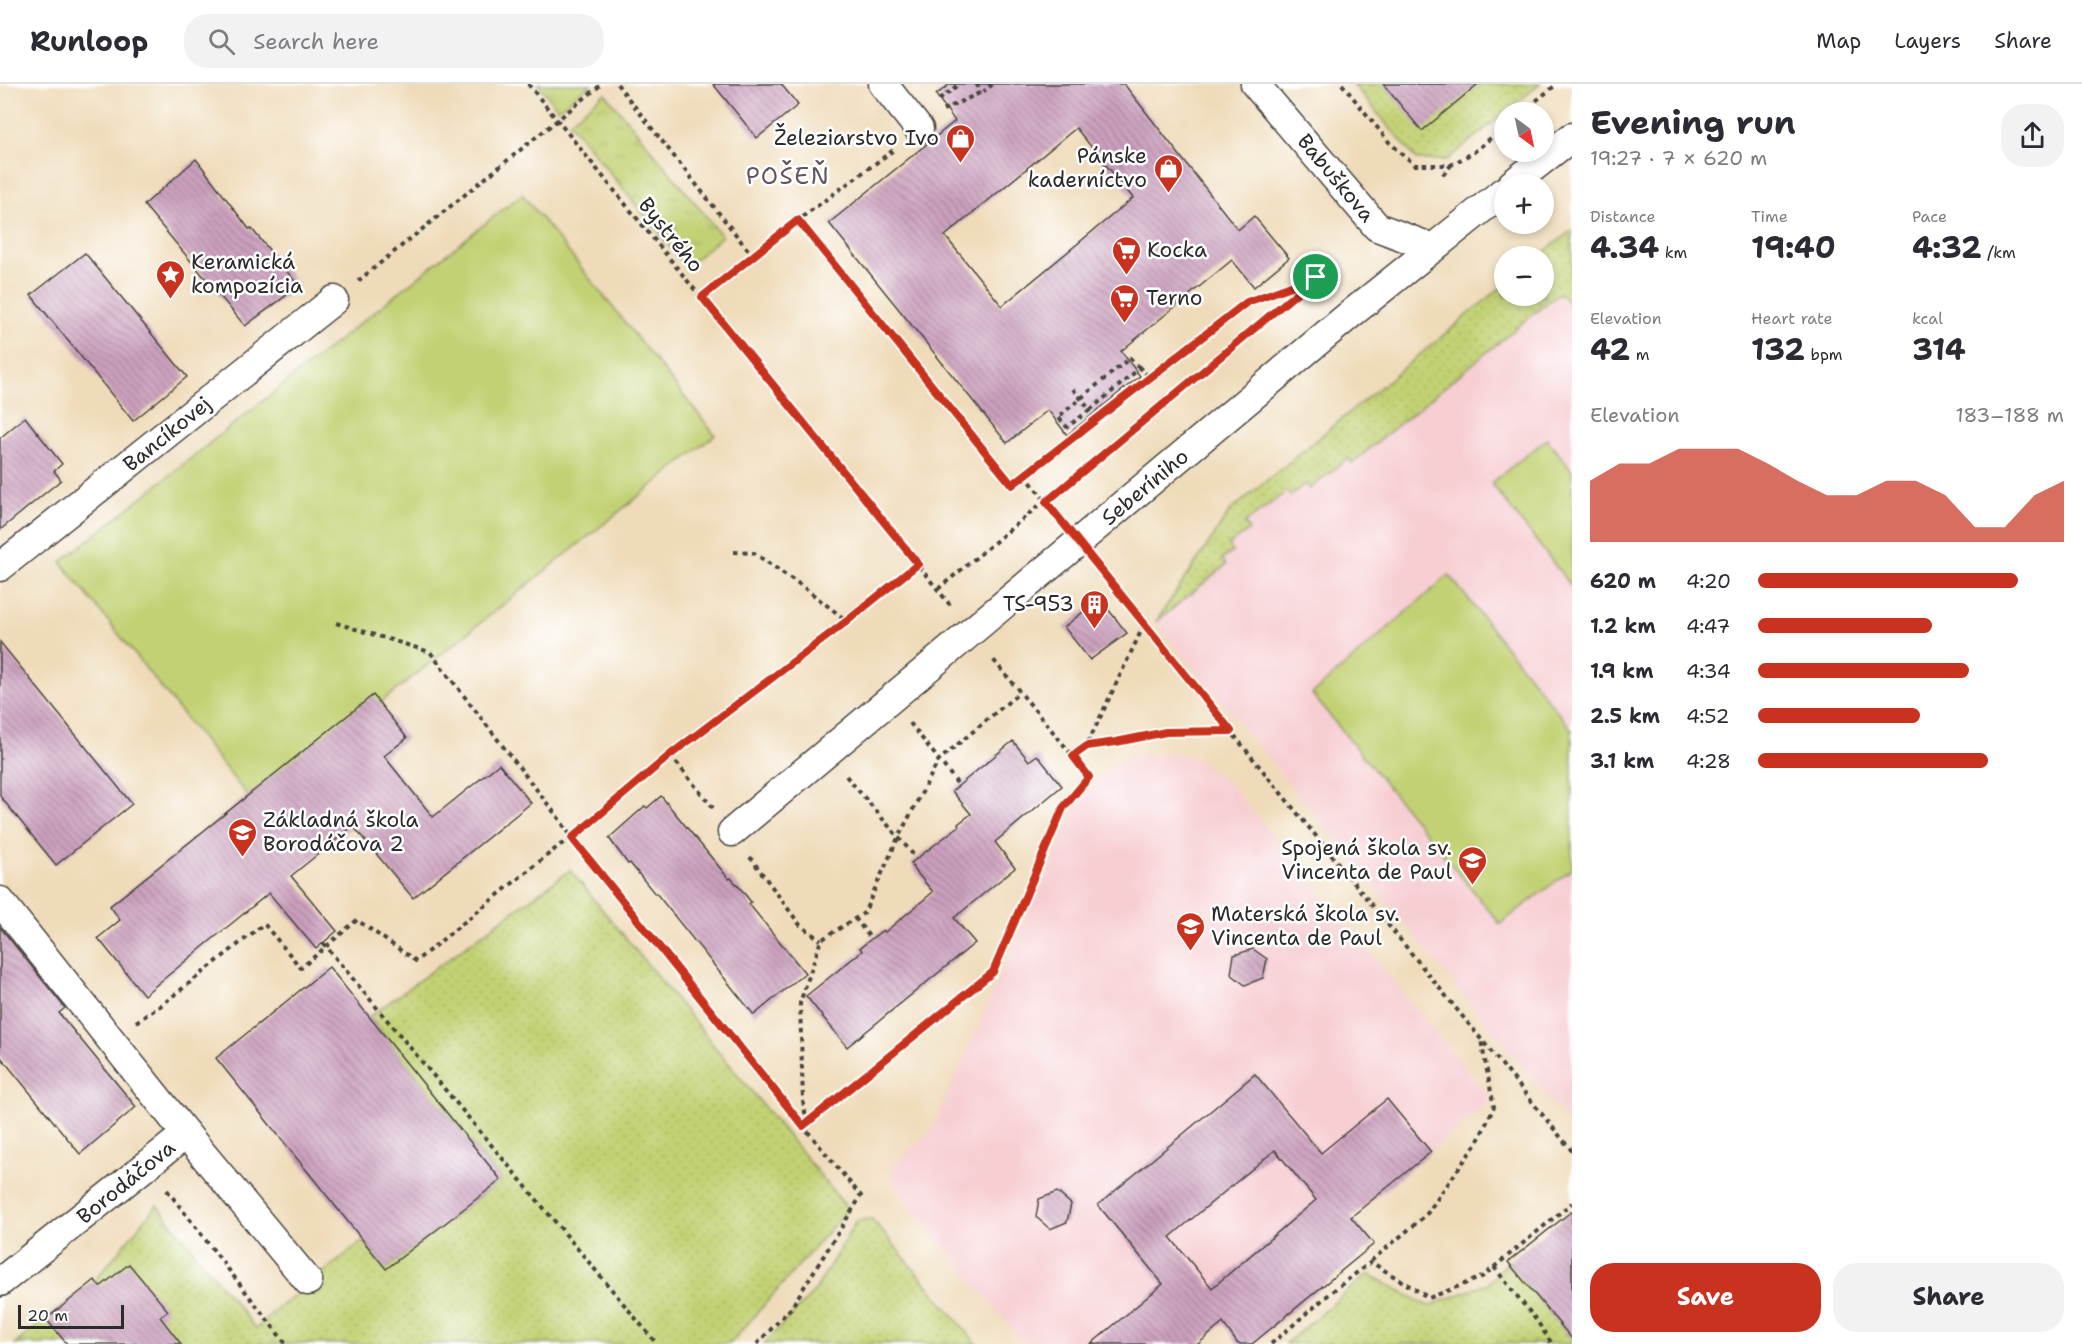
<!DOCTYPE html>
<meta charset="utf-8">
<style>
body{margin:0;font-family:"Shantell Sans",sans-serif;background:#f2f2f3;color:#2b2b33;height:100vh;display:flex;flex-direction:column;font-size:22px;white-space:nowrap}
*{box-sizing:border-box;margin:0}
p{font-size:20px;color:#7c7c81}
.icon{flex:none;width:33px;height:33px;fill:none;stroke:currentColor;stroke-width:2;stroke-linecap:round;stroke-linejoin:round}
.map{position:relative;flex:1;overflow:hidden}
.sheet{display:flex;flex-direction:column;background:#fff;width:510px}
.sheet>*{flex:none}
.needle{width:39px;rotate:147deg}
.tools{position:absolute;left:1494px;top:18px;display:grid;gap:12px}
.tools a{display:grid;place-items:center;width:60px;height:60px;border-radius:50%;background:#fff;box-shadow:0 3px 9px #0003;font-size:30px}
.scale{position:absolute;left:18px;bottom:15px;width:106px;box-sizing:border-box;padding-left:6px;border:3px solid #2b2b2b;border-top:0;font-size:16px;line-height:21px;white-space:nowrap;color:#2b2b2b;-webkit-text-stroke:4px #fff;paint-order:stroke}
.pin{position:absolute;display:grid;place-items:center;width:51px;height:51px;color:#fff;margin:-26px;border:3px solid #fff;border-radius:50%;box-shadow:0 2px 6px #0007}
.round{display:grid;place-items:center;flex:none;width:63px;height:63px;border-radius:24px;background:#f2f2f3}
.overview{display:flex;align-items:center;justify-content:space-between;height:102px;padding:0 18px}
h1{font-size:33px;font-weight:700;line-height:45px}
.figures{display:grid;grid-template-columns:repeat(3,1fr);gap:9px;height:102px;padding:6px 18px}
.figures div{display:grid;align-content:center}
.figures b{font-size:30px;font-weight:700}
.figures small{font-size:16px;font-weight:400}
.figures p{font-size:16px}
.chart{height:168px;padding:12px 18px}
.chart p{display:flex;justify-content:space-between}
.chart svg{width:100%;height:108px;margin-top:6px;fill:#c8321e;opacity:.7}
.cta{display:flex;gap:12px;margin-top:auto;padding:12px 18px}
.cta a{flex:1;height:69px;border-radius:24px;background:#c8321e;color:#fff;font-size:24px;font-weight:700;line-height:69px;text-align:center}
.cta a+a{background:#f2f2f3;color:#2b2b33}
ul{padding:0 18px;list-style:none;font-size:20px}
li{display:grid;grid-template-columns:96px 72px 1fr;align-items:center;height:45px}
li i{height:15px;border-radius:8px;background:#c8321e}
header{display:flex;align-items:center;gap:36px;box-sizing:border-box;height:84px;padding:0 30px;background:#fff;border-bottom:2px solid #e1e1e2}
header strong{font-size:28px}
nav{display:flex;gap:33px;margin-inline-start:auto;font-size:21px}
.search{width:420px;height:54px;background:#f2f2f3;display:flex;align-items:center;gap:15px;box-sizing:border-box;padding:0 21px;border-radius:24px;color:#7c7c81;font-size:22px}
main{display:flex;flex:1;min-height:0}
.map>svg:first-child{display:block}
</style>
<header>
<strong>Runloop</strong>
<div class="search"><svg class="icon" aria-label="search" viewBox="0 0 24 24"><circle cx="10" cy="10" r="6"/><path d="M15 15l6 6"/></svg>Search here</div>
<nav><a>Map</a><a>Layers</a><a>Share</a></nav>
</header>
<main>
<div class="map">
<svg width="1572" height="1260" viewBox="0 0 1572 1260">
<defs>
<pattern id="grass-tufts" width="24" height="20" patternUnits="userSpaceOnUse" patternTransform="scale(1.5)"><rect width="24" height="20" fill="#c2d173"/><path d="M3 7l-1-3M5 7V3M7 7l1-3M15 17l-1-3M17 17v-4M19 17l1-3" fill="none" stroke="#a7b464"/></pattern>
<pattern id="park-dots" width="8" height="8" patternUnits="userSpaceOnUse" patternTransform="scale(1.5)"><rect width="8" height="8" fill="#c2d173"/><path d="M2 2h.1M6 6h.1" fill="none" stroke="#a7b464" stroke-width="1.8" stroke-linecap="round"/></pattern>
<pattern id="building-back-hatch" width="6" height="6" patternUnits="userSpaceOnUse" patternTransform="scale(1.5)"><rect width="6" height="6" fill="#cca0be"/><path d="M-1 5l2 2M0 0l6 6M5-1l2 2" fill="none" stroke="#a6839b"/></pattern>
</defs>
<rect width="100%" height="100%" fill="#fff"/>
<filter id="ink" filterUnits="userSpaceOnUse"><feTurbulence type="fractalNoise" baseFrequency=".0167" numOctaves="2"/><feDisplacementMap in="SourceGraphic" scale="12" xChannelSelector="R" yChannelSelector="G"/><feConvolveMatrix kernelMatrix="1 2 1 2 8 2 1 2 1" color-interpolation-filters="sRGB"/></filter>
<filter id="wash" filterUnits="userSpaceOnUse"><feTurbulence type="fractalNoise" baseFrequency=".008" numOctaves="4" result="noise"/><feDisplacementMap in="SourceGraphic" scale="24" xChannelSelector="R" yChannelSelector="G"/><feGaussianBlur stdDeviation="1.35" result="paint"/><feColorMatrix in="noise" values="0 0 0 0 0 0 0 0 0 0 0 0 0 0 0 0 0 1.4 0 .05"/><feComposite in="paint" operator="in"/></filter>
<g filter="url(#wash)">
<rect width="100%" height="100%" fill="#efdbb9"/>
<!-- built -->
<g fill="#f7cfd3">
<polygon points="1560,208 1572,222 1572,1043 1156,538 1226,481 1222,475 1228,461 1249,447 1244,439 1287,407 1291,412 1305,400 1310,405 1348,374 1352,378"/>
<polygon points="1173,669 1197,674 1230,700 1492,1016 1351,1133 1374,1160 1252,1260 1238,1260 1223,1240 1198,1260 1025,1260 895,1103 891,1093 894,1081 931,1047 1078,718 1094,698 1112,684 1132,673"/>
</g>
<!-- grass -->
<g fill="url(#grass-tufts)" stroke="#767e4f" stroke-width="1.5">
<polygon points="538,0 591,0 558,25"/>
<polygon points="605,9 722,152 686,183 569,38"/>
</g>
<!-- park -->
<g fill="url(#park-dots)" stroke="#767e4f" stroke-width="1.5">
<polygon points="1353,0 1540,0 1447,76 1417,76"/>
<polygon points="1572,146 1572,222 1559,209 1352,379 1348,374 1310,405 1305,400 1290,412 1287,407 1245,439 1249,446 1229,461 1233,468 1222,475 1226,481 1156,538 1230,427 1504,201 1504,212 1544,212 1544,172 1539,172"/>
<polygon points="570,786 848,1125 730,1260 15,1260 95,1196 157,1121 256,1245 274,1227 363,1157 386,1185 501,1096 369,933"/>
<polygon points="872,1135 977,1260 764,1260 814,1208 857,1136"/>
<polygon points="1508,1178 1572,1256 1572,1260 1285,1260 1368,1190 1428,1222 1487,1200"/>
</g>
<!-- pitch -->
<g fill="#c2d173" stroke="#767e4f" stroke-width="1.5">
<polygon points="522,110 715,351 254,720 61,478"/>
<polygon points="1547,355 1572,387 1572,503 1491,399"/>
<polygon points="1449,491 1572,646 1572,785 1500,840 1312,610"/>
</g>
<g id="blocks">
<!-- building -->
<g fill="url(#building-back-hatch)" fill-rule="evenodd">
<polygon points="713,0 781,0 798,21 757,54"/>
<path d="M 950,0 L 1124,0 L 1238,146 L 1254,132 L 1289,174 L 1254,203 L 1232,176 L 1121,267 L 1140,292 L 1067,351 L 1048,326 L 1007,359 L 829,139 L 955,37 L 936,11 ZM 1076,44 L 1133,114 L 1002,222 L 945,152 Z"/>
<polygon points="1383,0 1478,0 1422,47"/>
<polygon points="196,75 249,145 251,144 299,202 245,242 144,121"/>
<polygon points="85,169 187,293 133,337 31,211"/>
<polygon points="25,333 62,380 54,387 61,396 0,446 0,354"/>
<polygon points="1100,515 1127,549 1090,576 1064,543"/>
<polygon points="0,558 132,720 56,781 0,712"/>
<polygon points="373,611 407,654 384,672 433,733 499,680 531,719 413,814 353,742 291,792 337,847 316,865 269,809 144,911 98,854 120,836 110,822"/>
<polygon points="1013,657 1029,677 1037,671 1062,702 995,758 1015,784 954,834 975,859 847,963 806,912 862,867 860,864 871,855 883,846 885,848 933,808 912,783 914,782 911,779 959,742 958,740 971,730 952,707"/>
<polygon points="661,712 729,795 731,794 740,804 751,818 749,820 805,889 754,931 656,809 655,810 630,779 628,780 609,754 645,722 647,724"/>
<polygon points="0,843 65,924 59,929 136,1023 80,1070 0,972"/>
<polygon points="1253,865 1267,875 1263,894 1245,901 1231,890 1234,871"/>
<polygon points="329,883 501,1096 386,1185 216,974"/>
<path d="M 1255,990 L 1321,1069 L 1387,1015 L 1431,1068 L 1351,1133 L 1374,1160 L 1252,1260 L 1238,1260 L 1223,1239 L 1198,1260 L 1091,1260 L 1163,1200 L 1098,1121 ZM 1275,1066 L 1316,1116 L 1212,1204 L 1170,1153 Z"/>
<polygon points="1057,1108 1071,1120 1067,1138 1050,1145 1036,1133 1039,1115"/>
<polygon points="1572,1127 1572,1255 1508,1178"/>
<polygon points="129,1180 168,1227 160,1233 181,1260 67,1260 46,1235 95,1196 100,1203"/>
</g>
</g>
</g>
<g filter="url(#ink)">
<use href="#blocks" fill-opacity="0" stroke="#484540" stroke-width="1.5"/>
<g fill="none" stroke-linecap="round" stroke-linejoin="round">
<defs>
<g id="minor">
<polyline points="883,0 919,45"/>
<polyline points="1255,0 1377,143 1433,164"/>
<polyline points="1512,100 1572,53"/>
<polyline points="0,483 334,216"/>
<polyline points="732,748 1347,233 1504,107"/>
<polyline points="0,817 186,1050"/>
<polyline points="0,1198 186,1050 308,1197"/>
</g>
</defs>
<!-- minor casing -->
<use href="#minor" stroke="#484540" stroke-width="31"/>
<!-- path -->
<g stroke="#484540" stroke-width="4" stroke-dasharray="4.5 4.5" stroke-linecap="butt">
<polyline points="528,0 951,522"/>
<polyline points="617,0 752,171 702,213"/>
<polyline points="978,0 977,1 982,8"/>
<polyline points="989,0 994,6"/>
<polyline points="1342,0 1389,58 1415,81 1451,81 1474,68 1504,43"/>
<polyline points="939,16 959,0"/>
<polyline points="943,26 986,6"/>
<polyline points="1522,28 1557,0"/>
<polyline points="1443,91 1451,81"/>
<polyline points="798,136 1012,401 1247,218 1316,193"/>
<polyline points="752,171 798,136 895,65"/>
<polyline points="1316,193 1326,206"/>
<polyline points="358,197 602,0"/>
<polyline points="1073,305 1090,326 1140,284 1150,294"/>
<polyline points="1090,326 1067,343 1058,333 1130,274 1140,284"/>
<polyline points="1025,391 1058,433"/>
<polyline points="734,468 754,469 802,502 847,537"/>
<polyline points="1098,484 1572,1067"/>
<polyline points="938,505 1331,180"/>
<polyline points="1144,541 1087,661 1116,658 1166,649 1230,647"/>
<polyline points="910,639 957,699"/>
<polyline points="670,671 847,537 918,480"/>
<polyline points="1073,672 1087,661"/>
<polyline points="846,692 917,775"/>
<polyline points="713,724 670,671 572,754 803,1042"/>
<polyline points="750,773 800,841 821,856"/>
<polyline points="855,834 871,855"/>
<polyline points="323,859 657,1260"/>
<polyline points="136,938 163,920 264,840 301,884 357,836 416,877 560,761 572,754 560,736 430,568 336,539"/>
<polyline points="807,1039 803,1017 800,919 821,856 864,829 898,754 939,676 1019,609"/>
<polyline points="167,1106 286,1260"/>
<polyline points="1371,1177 1426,1131 1478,1057 1494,1023 1481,956"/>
<polyline points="1494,1183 1537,1237 1552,1260"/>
<polyline points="757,1260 791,1224 861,1112 803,1042 993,888 1063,724 1089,693 1073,672 991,573"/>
<polyline points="1271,1260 1334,1206 1371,1178 1429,1214 1482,1193 1572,1119"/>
</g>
<!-- minor -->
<use href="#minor" stroke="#fff" stroke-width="28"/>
</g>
</g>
<g fill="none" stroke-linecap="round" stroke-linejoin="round" filter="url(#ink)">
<defs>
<polygon id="route" points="798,136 1012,401 1247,218 1316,193 1046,418 1231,647 1166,648 1116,658 1087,662 1073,672 1089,693 1063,724 993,888 803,1042 572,754 670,671 847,537 918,480 702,213"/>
</defs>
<!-- route casing -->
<use href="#route" stroke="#fff" stroke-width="12"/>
<!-- route -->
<use href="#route" stroke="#c8321e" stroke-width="8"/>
</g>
<!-- icons -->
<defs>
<symbol id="shop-pin" viewBox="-11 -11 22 30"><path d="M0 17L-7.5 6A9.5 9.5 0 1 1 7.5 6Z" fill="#c8321e" stroke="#fff"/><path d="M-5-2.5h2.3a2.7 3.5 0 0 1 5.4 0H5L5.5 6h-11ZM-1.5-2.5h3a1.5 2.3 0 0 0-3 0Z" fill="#fff"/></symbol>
<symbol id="supermarket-pin" viewBox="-11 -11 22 30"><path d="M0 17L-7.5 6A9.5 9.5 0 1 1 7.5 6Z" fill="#c8321e" stroke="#fff"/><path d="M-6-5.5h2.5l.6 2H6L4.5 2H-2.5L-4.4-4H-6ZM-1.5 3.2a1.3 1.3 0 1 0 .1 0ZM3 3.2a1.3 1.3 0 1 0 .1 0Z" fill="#fff"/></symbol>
<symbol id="sight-pin" viewBox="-11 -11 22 30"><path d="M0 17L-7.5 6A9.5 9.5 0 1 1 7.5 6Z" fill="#c8321e" stroke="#fff"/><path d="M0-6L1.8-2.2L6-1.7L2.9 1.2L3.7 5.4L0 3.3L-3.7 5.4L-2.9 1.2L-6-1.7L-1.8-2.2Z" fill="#fff"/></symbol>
<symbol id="building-pin" viewBox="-11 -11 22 30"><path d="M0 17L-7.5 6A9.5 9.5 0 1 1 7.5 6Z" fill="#c8321e" stroke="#fff"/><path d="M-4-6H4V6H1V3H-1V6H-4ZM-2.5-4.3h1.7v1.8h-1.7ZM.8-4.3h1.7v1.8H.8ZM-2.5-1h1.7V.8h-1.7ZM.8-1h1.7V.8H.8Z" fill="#fff"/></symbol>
<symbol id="school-pin" viewBox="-11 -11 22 30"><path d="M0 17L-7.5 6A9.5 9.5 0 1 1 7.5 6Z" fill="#c8321e" stroke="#fff"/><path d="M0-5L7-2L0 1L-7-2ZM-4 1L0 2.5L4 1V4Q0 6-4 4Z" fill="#fff"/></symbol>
</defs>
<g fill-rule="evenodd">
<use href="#shop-pin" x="944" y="38" width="33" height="45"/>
<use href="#shop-pin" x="1152" y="68" width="33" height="45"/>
<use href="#supermarket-pin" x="1110" y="150" width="33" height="45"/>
<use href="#sight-pin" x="154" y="174" width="33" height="45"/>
<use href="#supermarket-pin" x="1108" y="198" width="33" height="45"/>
<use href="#building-pin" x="1078" y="504" width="33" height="45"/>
<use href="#school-pin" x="226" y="732" width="33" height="45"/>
<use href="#school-pin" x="1456" y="760" width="33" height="45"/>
<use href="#school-pin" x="1174" y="826" width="33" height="45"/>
</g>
<g text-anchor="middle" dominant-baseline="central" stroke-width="5" stroke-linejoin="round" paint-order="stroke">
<!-- poi labels -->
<g font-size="21" fill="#2b2b2b" stroke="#fff" text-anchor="start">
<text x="939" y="54" text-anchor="end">Železiarstvo Ivo</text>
<text x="1147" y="72" text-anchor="end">Pánske<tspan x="1147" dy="24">kaderníctvo</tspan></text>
<text x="1147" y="166">Kocka</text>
<text x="191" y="178">Keramická<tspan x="191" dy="24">kompozícia</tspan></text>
<text x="1146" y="214">Terno</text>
<text x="1074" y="520" text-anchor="end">TS-953</text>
<text x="263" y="736">Základná škola<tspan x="263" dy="24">Borodáčova 2</tspan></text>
<text x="1452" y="764" text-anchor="end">Spojená škola sv.<tspan x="1452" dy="24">Vincenta de Paul</tspan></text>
<text x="1211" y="830">Materská škola sv.<tspan x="1211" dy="24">Vincenta de Paul</tspan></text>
</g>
<!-- street labels -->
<g font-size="21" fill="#2b2b2b" stroke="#fff">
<text transform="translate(1336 94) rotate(50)">Babuškova</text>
<text transform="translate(671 151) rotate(51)">Bystrého</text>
<text transform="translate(167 350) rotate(-39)">Bancíkovej</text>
<text transform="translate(1145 403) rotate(-40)">Seberíniho</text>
<text transform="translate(126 1098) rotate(-39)">Borodáčova</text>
</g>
<!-- quarter labels -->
<g font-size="24" letter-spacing="1.5" fill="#63545e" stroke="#fff">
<text x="788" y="92">POŠEŇ</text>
</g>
</g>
</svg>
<div class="tools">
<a><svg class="needle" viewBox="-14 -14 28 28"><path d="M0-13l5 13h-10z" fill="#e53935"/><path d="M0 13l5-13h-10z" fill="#7c7c81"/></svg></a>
<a>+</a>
<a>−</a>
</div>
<div class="scale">20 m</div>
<div class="pin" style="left:1316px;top:193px;background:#1e9e55"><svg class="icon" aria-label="arrive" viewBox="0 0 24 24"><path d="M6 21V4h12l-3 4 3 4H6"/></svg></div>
</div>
<section class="sheet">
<div class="overview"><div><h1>Evening run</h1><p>19:27 · 7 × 620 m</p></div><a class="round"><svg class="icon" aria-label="share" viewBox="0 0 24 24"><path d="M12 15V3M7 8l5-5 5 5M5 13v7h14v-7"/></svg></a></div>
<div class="figures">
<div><p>Distance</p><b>4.34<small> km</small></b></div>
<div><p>Time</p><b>19:40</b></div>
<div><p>Pace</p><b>4:32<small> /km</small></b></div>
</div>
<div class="figures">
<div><p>Elevation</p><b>42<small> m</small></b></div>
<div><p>Heart rate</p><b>132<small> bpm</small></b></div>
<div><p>kcal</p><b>314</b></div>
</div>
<div class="chart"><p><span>Elevation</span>183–188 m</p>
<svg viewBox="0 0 160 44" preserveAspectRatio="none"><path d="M0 44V19L10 12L20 12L30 6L40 6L50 6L60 12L70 19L80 25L90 25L100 19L110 19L120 25L130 38L140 38L150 25L160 19V44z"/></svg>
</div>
<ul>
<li><b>620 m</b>4:20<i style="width:85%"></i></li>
<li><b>1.2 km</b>4:47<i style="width:57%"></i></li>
<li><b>1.9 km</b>4:34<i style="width:69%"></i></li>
<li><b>2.5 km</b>4:52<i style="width:53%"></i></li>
<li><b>3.1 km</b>4:28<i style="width:75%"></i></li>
</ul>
<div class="cta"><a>Save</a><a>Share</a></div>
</section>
</main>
